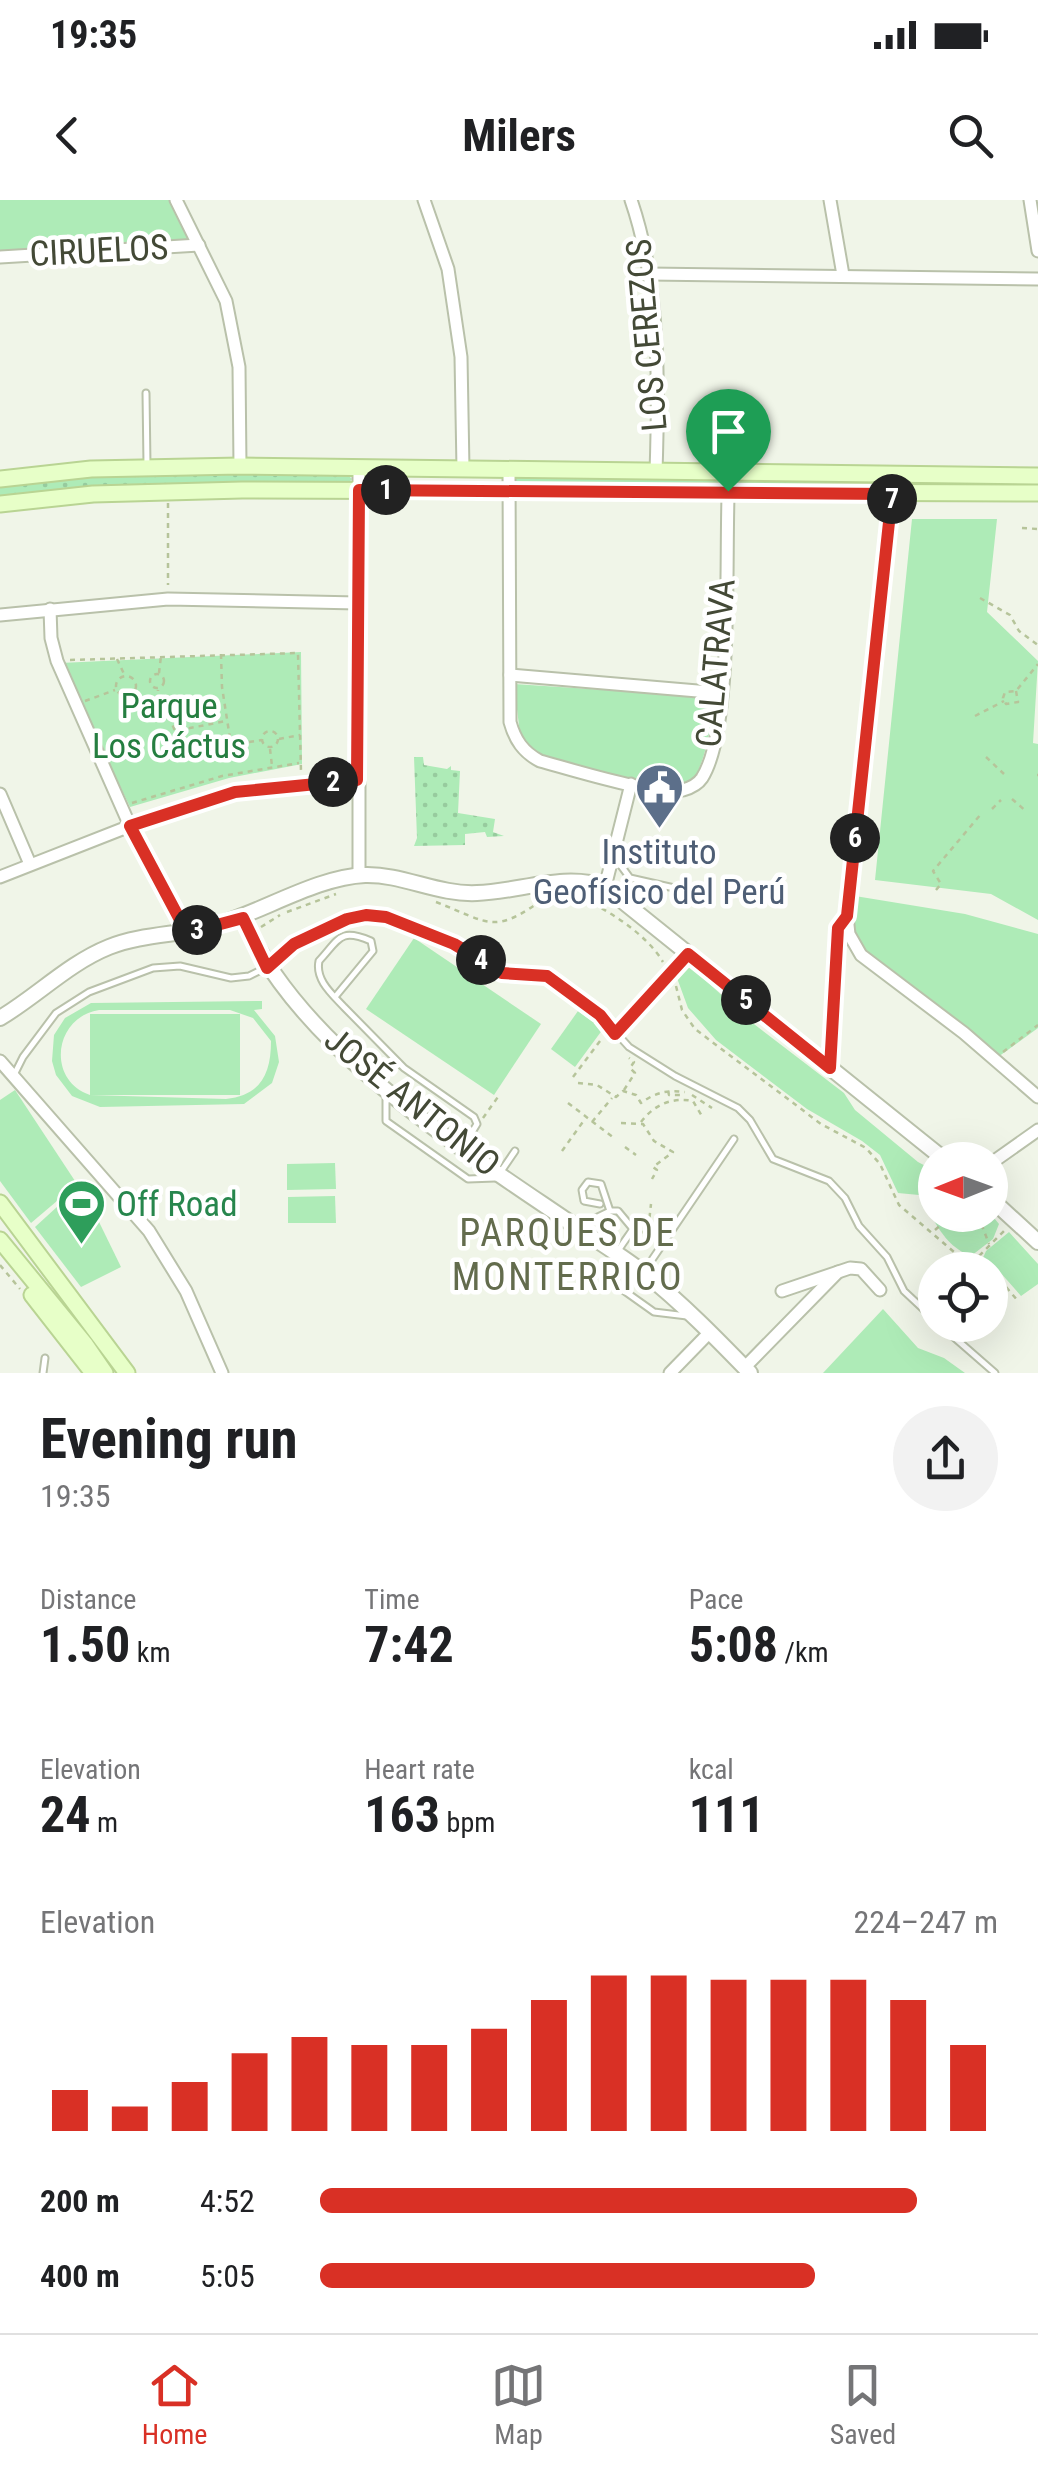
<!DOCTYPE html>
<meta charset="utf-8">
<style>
body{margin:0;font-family:"Roboto Condensed",sans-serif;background:#f2f2f2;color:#202124;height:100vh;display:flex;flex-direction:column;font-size:38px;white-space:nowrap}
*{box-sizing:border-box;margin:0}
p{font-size:32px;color:#757577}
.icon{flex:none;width:55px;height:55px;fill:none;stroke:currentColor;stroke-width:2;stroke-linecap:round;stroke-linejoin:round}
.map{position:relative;height:1173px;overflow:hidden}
.drawer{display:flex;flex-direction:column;background:#fff;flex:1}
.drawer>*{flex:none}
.needle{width:65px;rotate:269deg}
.tools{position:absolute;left:918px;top:942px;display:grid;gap:20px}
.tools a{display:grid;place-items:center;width:90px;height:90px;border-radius:50%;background:#fff;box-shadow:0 10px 40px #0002;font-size:50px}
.pin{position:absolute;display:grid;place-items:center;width:85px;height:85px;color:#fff;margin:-102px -42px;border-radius:50% 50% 50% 0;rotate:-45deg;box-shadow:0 0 10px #0007}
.pin .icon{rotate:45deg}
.km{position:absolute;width:50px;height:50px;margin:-25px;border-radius:50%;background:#222;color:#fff;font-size:28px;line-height:50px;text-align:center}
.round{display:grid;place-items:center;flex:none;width:105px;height:105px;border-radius:52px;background:#f2f2f2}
.head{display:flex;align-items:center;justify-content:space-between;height:170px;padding:0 40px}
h1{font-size:55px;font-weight:700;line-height:75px}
.metrics{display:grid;grid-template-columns:repeat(3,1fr);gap:15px;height:170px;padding:10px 40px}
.metrics div{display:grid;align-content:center}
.metrics b{font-size:50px;font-weight:700}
.metrics small{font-size:28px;font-weight:400}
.metrics p{font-size:28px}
.chart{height:280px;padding:20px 40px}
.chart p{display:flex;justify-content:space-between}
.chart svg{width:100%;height:180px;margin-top:10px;stroke:#d93025;stroke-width:6}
ul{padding:0 40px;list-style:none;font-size:32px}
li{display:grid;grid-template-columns:160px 120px 1fr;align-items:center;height:75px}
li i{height:25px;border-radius:12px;background:#d93025}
.status{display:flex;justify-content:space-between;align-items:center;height:70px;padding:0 50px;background:#fff;direction:ltr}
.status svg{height:28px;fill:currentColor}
header{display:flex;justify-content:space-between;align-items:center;height:130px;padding:0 40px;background:#fff;font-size:45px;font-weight:700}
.menu{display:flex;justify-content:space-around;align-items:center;height:140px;border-top:2px solid #e0e0e0;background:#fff;font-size:28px;color:#757577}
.menu a{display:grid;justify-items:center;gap:5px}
.menu .selected{color:#d93025}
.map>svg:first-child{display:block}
</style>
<div class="status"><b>19:35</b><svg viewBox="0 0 49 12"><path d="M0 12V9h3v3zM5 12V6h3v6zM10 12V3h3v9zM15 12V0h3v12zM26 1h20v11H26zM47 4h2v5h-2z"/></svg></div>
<header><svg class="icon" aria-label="back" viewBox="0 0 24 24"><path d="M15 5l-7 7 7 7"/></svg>Milers<svg class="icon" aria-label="search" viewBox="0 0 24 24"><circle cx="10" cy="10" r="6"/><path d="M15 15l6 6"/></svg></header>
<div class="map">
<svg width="1038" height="1173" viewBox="0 0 1038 1173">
<defs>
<pattern id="grass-dots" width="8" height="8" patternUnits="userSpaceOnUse" patternTransform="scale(2.5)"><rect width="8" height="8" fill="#aeebb7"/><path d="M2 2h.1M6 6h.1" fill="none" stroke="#97cb9e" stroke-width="1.8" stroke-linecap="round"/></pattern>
</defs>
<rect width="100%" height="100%" fill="#f0f5e8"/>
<!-- grass -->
<g fill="url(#grass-dots)">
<polygon points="516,272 725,277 723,285 518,283 514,278"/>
<polygon points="241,273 347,274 352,279 348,284 0,297 0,286 95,276"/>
<polygon points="734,276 1038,279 1038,286 732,284"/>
<polygon points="414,557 423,557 424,565 447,569 451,566 451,570 460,571 458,613 495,619 493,632 504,636 487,637 485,632 465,634 465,645 414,646 417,638"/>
</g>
<!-- park -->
<g fill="#aeebb7" fill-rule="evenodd">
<polygon points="0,0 172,0 193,42 0,53"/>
<polygon points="912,319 997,319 987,412 1038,461 1033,543 1038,544 1038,720 991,694 875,680"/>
<polygon points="301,452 302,564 229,578 130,607 60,463"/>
<path d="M 514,484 L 712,497 C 712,527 707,553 694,580 C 647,597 577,566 530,553 L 520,534 Z"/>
<path d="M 855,696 L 965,714 L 1038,734 L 1038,828 L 998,857 L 864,752 C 853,732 851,718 855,696 Z"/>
<polygon points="414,738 541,824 494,895 366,809"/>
<path d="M 691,767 L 750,821 L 844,893 L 855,910 L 918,962 L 935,971 L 935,1015 L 990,1013 L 999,1024 L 993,1039 L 971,1056 C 942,1045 935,1019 919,995 L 898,993 L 880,955 L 862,941 L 807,909 L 716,840 L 688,808 L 677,778 L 682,768 Z"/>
<path d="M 262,801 L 262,809 L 254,810 L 275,836 L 279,862 L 272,883 L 244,904 L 100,907 L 72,896 L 56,875 L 52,861 L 54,835 L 65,818 L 91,803 ZM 230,810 L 253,818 L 271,841 C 271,874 261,895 226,899 L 90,895 L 240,895 L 240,814 L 90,814 L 90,895 C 46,880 54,817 99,810 Z"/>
<polygon points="578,811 603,829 575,867 551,849"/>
<polygon points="15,890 77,984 31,1023 0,981 0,900"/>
<polygon points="335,963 336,989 287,990 287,964"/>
<polygon points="81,985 121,1067 81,1087 35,1027"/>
<polygon points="335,996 336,1023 288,1023 288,997"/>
<polygon points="1009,1032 1038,1064 1038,1084 1021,1096 999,1071 982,1060 986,1051"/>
<polygon points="883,1109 918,1148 944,1158 965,1173 823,1173"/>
</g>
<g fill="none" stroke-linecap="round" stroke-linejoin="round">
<defs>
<g id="service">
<polyline points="146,193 147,265"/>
<polyline points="616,659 630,678 692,692"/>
<path d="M 335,797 L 373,751 L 371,741 C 340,728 340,738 319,761 C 315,780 332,794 344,807 L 404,868 L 474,917 L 477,924 L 465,944"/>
<polyline points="13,877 23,857 56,813 89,792 153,768 180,766 231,778 249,776 267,767 294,744 347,719 366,715 386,717 454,744 502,773 547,776 600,815 629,847 675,876 738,908 750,920 773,959 829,981 845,998 859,1026 887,1057 904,1091 935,1120"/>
<polyline points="386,894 386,921 468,979 495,978"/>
<polyline points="500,973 515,951"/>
<polyline points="600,1004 584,1001 582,990 588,982 601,984 610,1011"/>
<path d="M 579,1026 L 610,1011 L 618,1011 L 633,1029 C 623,1044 607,1062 609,1080 L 654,1112 L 687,1116"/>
<polyline points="645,1070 734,939"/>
<polyline points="940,1125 995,1173"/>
<polyline points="43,1173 45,1158"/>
</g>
<polyline id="pedestrian" points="130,626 187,733"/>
<g id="minor">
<polyline points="176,0 226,101 239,167 240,266"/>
<polyline points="424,0 448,69 461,157 463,269"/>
<path d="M 631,0 C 660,84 659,183 656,272"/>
<polyline points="830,0 843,75"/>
<polyline points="1030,0 1038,51"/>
<polyline points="0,57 199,45"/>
<polyline points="649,74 1038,79"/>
<polyline points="359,268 359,676"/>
<path d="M 509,270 L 510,522 C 515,540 523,552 540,561 C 570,569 655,596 683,590 C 690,588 698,584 702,578 C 735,526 724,342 729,272"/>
<polyline points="892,294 847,716 849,734 861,755 964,833 1038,897"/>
<polyline points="50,409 51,438 57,461 130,626"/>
<polyline points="0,415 168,399 357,403"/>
<polyline points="510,475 721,493"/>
<polyline points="0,594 30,664"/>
<polyline points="0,677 130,626 235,592 357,580"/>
<polyline points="605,687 631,584"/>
<polyline points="615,834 688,753"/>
<polyline points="0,861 149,1031 186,1091 222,1173"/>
<polyline points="990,964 1038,930"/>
<polyline points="782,1091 850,1068 861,1069 880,1090"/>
<polyline points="745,1167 838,1072"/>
<polyline points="670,1173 709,1133"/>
</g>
<g id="tertiary">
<path d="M 243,717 C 294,843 459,947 569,1022 C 594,1039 621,1055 644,1073 C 682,1103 717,1139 750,1173"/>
<path d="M 0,818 C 37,796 69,763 109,747 C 141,734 179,735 213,726 C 261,713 316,677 365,675 C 403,674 438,695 477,693 C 518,692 565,672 605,687 L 945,960"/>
<polyline points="990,998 1038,1042"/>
</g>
<g id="secondary">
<polyline points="0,279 91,269 240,266 1038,276"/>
<polyline points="0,304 93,294 242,290 1038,293"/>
<polyline points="0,1003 127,1173"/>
<polyline points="0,1040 85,1144 105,1173"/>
<polyline points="32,1095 93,1173"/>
</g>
</defs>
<!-- service casing -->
<use href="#service" stroke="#b9c1aa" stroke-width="9"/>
<!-- pedestrian casing -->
<use href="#pedestrian" stroke="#b9c1aa" stroke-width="12"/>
<!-- minor casing -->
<use href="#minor" stroke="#b9c1aa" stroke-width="15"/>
<!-- tertiary casing -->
<use href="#tertiary" stroke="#b9c1aa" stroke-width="18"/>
<!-- secondary casing -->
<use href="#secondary" stroke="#b9d493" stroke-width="19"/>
<!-- path -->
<g stroke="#b6c49a" stroke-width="2.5" stroke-dasharray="5 5" stroke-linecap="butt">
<polyline points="168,303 168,385"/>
<polyline points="1022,328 1038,329"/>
<polyline points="980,398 1010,415 1019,431 1038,445"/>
<polyline points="221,454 222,487 231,545 262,540"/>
<polyline points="117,459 124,474"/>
<polyline points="70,460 298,453 301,572"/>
<polyline points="159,473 161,456"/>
<circle cx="157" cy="481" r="7"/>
<circle cx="126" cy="486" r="10"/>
<polyline points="1016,491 1018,502 1006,504 1003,498 1005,492 1016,491 1038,464"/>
<polyline points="85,501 115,490"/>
<polyline points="165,507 175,531 226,521"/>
<polyline points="157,511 158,490"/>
<polyline points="975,516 1004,501"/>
<circle cx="270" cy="539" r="8"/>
<polyline points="279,539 300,535"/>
<polyline points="270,549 272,566"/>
<polyline points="986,557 1004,574"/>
<polyline points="1037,575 1038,575"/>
<polyline points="1012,599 1027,612"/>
<polyline points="132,603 222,576 299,563"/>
<polyline points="992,609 1001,600"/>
<polyline points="936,690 941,684 933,671 981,614"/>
<path d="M 575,695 C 605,708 646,733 663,762"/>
<path d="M 436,702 C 492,724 494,735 546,697"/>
<polyline points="287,712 336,694"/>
<polyline points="261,727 280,715"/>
<polyline points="676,786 682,810 695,829 821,924 866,948 880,964 899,1005 954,1052 988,1066 1018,1101"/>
<polyline points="831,852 838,735"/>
<polyline points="1003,852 1038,825"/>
<polyline points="573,877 603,837"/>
<path d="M 578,883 L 597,885 L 616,897 L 623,891 L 636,895 L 641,903 C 656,892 667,890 685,892"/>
<polyline points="624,890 635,873 630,868 634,862 629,858"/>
<polyline points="668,891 669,895 684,895"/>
<polyline points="692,895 712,908"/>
<polyline points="568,903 614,938"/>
<polyline points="483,918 500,894"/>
<polyline points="592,922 612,898"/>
<path d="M 641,922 C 654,905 671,897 693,901 L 703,918"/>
<polyline points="621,923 643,924 654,941 673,952 653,967 657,970 652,979"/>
<polyline points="625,947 636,955"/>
<polyline points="562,951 585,919"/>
<polyline points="978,1015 989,1044"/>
<polyline points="935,1030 952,1015"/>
<polyline points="640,1035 649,1022 651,1004"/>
<polyline points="0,1065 20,1089"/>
<polyline points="965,1070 1006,1029"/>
</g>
<!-- service -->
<use href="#service" stroke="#fff" stroke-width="5"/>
<!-- pedestrian -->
<use href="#pedestrian" stroke="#fff" stroke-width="9"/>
<!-- minor -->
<use href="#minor" stroke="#fff" stroke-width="11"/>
<!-- tertiary -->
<use href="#tertiary" stroke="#fff" stroke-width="14"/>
<!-- secondary -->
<use href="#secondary" stroke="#e7ffc8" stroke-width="15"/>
</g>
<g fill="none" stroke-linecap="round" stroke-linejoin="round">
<defs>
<polygon id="route" points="359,290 892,294 847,716 838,728 830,868 688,754 615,834 600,815 547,776 502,773 454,744 386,717 366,715 347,719 294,744 267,768 243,718 187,733 130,626 235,592 357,580"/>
</defs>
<!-- route casing -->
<use href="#route" stroke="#fff" stroke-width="20"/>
<!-- route -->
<use href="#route" stroke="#d93025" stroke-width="12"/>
</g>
<!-- icons -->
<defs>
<symbol id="civic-pin" viewBox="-11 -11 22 30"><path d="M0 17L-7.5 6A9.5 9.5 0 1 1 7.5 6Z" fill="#5c6f8a" stroke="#fff"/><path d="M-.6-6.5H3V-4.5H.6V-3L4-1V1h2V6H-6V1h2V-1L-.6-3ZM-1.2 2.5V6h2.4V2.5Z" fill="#fff"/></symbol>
<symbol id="stadium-pin" viewBox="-11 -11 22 30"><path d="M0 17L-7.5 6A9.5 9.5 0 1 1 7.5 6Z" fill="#2e9e5b" stroke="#fff"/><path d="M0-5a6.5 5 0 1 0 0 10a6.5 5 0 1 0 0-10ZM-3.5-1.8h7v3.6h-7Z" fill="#fff"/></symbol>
</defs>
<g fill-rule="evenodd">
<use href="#civic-pin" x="632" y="560" width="55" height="75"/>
<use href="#stadium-pin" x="54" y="976" width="55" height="75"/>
</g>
<g text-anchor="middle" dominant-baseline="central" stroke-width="9" stroke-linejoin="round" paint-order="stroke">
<!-- street labels -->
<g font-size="35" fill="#434936" stroke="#fff">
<text transform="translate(99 51) rotate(-3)">CIRUELOS</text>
<text transform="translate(647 135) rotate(-95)">LOS CEREZOS</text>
<text transform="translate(716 463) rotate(-85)">CALATRAVA</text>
<text transform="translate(412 902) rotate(39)">JOSÉ ANTONIO</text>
</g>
<!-- park labels -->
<g font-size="35" fill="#257e40" stroke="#fff">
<text x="169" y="506">Parque<tspan x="169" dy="40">Los Cáctus</tspan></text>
</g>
<!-- service labels -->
<g font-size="35" fill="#4e5e75" stroke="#fff">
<text x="659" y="652">Instituto<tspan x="659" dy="40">Geofísico del Perú</tspan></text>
</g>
<!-- leisure labels -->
<g font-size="35" fill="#27864d" stroke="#fff" text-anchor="start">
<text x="116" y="1004">Off Road</text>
</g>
<!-- neighbourhood labels -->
<g font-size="38" letter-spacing="2.5" fill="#636c4d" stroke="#fff">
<text x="568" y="1033">PARQUES DE<tspan x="568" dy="44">MONTERRICO</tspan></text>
</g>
</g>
</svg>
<div class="tools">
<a><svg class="needle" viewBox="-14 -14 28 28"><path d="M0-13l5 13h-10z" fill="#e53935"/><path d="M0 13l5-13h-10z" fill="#757577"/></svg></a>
<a><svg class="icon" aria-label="locate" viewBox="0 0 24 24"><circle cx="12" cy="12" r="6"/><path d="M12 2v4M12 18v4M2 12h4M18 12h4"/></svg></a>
</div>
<div class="pin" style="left:728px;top:291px;background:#1e9e55"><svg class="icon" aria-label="arrive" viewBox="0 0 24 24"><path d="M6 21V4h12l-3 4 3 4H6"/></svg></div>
<b class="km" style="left:386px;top:290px">1</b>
<b class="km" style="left:333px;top:582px">2</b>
<b class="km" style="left:197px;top:730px">3</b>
<b class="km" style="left:481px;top:760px">4</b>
<b class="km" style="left:746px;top:800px">5</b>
<b class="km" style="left:855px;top:638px">6</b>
<b class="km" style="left:892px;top:299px">7</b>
</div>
<section class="drawer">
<div class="head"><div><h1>Evening run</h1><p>19:35</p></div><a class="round"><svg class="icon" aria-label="share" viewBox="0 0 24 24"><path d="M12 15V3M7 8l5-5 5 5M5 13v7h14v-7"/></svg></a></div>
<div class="metrics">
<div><p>Distance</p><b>1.50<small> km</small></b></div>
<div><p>Time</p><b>7:42</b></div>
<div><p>Pace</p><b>5:08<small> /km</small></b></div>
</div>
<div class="metrics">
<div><p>Elevation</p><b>24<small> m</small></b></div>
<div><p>Heart rate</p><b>163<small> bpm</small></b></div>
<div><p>kcal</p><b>111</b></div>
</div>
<div class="chart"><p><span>Elevation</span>224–247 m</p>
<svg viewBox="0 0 160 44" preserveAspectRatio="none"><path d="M5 44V34M15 44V38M25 44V32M35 44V25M45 44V21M55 44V23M65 44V23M75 44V19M85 44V12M95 44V6M105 44V6M115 44V7M125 44V7M135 44V7M145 44V12M155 44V23"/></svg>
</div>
<ul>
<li><b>200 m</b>4:52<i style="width:88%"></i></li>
<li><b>400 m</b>5:05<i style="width:73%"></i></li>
</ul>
</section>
<nav class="menu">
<a class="selected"><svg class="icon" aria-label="home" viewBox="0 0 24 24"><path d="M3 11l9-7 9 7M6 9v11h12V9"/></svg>Home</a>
<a><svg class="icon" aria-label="map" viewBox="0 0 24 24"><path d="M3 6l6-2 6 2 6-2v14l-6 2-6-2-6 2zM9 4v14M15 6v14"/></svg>Map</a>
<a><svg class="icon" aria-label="saved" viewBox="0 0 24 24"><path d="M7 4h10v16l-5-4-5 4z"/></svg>Saved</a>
</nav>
